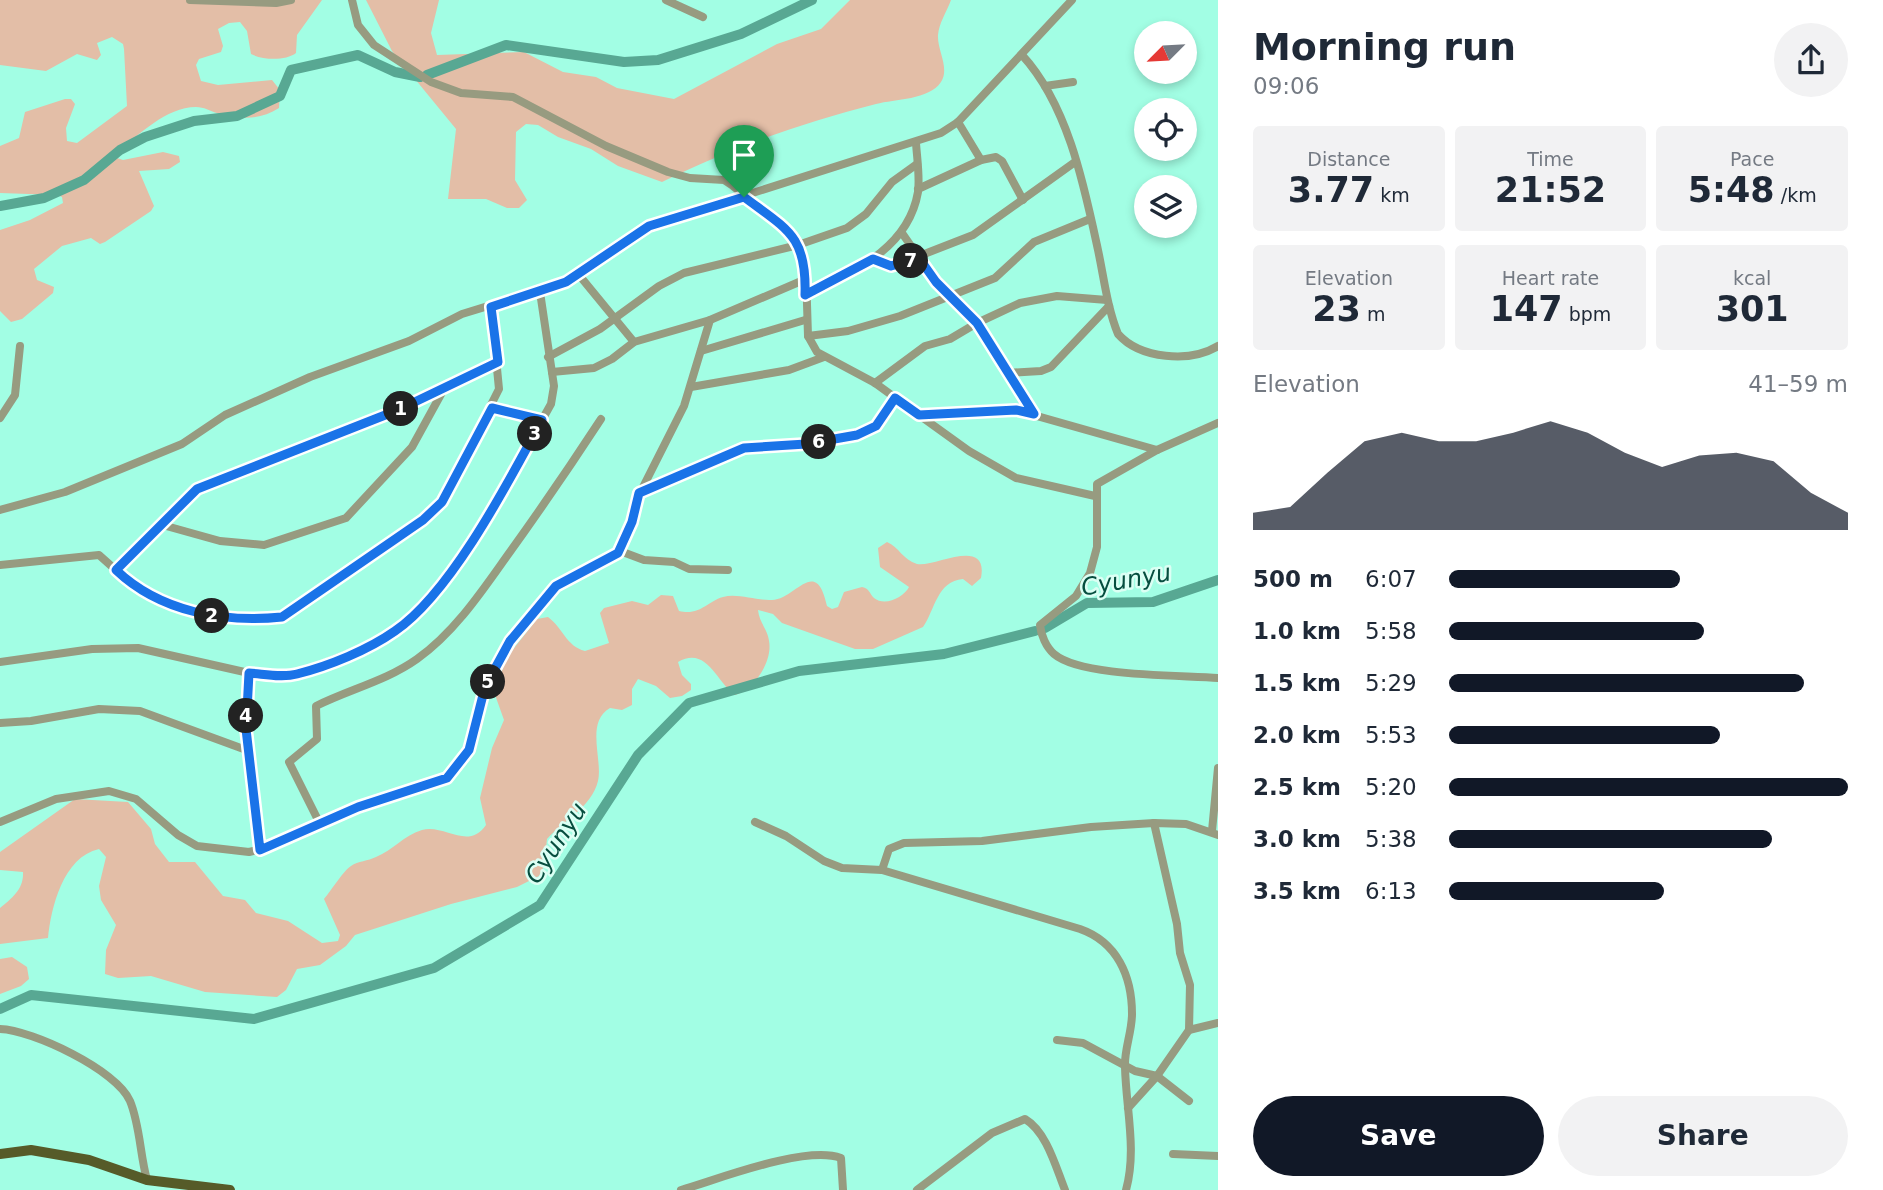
<!DOCTYPE html>
<meta charset="utf-8">
<style>
body{margin:0;font-family:"DejaVu Sans",sans-serif;background:#f2f2f3;color:#1f2937;height:100vh;display:flex;flex-direction:column;font-size:26px;white-space:nowrap}
*{box-sizing:border-box;margin:0}
p{font-size:23px;color:#747a83}
.icon{flex:none;width:38px;height:38px;fill:none;stroke:currentColor;stroke-width:2;stroke-linecap:round;stroke-linejoin:round}
.map{position:relative;flex:1;overflow:hidden}
.details{display:flex;flex-direction:column;background:#fff;width:665px}
.details>*{flex:none}
.needle{width:46px;rotate:246deg}
.fabs{position:absolute;left:1134px;top:21px;display:grid;gap:14px}
.fabs a{display:grid;place-items:center;width:63px;height:63px;border-radius:50%;background:#fff;box-shadow:0 4px 10px #0003;font-size:35px}
.pin{position:absolute;display:grid;place-items:center;width:60px;height:60px;color:#fff;margin:-72px -30px;border-radius:50% 50% 50% 0;rotate:-45deg;box-shadow:0 0 7px #0007}
.pin .icon{rotate:45deg}
.km{position:absolute;width:35px;height:35px;margin:-18px;border-radius:50%;background:#222;color:#fff;font-size:19px;line-height:35px;text-align:center}
.round{display:grid;place-items:center;flex:none;width:74px;height:74px;border-radius:37px;background:#f2f2f3}
.headline{display:flex;align-items:center;justify-content:space-between;height:119px;padding:0 35px}
h1{font-size:38px;font-weight:600;line-height:52px}
.stats{display:grid;grid-template-columns:repeat(3,1fr);gap:10px;height:119px;padding:7px 35px}
.stats div{display:grid;align-content:center;border-radius:7px;background:#f2f2f3;text-align:center}
.stats b{font-size:35px;font-weight:600}
.stats small{font-size:19px;font-weight:400}
.stats p{font-size:19px}
.chart{height:196px;padding:14px 35px}
.chart p{display:flex;justify-content:space-between}
.chart svg{width:100%;height:126px;margin-top:7px;fill:#111827;opacity:.7}
.button{display:flex;gap:14px;margin-top:auto;padding:14px 35px}
.button a{flex:1;height:80px;border-radius:42px;background:#111827;color:#fff;font-size:28px;font-weight:600;line-height:80px;text-align:center}
.button a+a{background:#f2f2f3;color:#1f2937}
ul{padding:0 35px;list-style:none;font-size:23px}
li{display:grid;grid-template-columns:112px 84px 1fr;align-items:center;height:52px}
li i{height:18px;border-radius:9px;background:#111827}
main{display:flex;flex:1;min-height:0}
.map>svg:first-child{display:block}
</style>
<main>
<div class="map">
<svg width="1218" height="1190" viewBox="0 0 1218 1190">
<rect width="100%" height="100%" fill="#a2fee4"/>
<!-- green -->
<g fill="#e3bea7">
<path d="M 0,0 L 322,0 L 297,35 L 296,53 C 286,61 262,60 251,54 L 247,31 L 240,22 L 229,23 L 218,29 L 223,46 L 221,52 L 199,59 L 196,65 L 201,81 L 218,85 L 272,80 L 280,90 L 279,108 C 259,121 239,119 217,113 C 210,111 204,107 196,107 C 166,107 139,135 117,152 L 117,158 L 123,160 L 163,152 L 179,156 L 180,162 L 169,169 L 139,171 L 154,206 L 151,211 L 105,242 L 100,244 L 91,238 L 62,246 L 34,269 L 37,280 L 54,287 L 53,293 L 22,319 L 11,322 L 0,311 L 0,230 L 30,220 L 63,203 L 62,197 L 57,195 L 0,193 L 0,146 L 19,138 L 25,112 L 65,99 L 71,99 L 75,104 L 66,128 L 67,141 L 77,143 L 127,106 L 124,49 L 123,44 L 112,37 L 97,43 L 101,55 L 97,60 L 77,54 L 46,71 L 0,65 Z"/>
<path d="M 366,0 L 439,0 L 431,33 L 437,55 L 524,52 L 563,72 L 596,77 L 617,88 L 674,99 L 777,44 L 821,29 L 850,0 L 951,0 C 947,11 939,23 938,35 C 937,50 950,68 941,82 C 929,100 895,99 876,104 C 798,124 734,147 662,182 L 618,166 L 591,149 L 558,137 L 538,125 L 526,124 L 516,132 L 515,180 L 527,200 L 519,208 L 507,208 L 486,199 L 448,199 L 456,129 L 392,51 Z"/>
<path d="M 887,542 C 899,547 903,560 917,564 C 933,568 989,535 981,578 L 972,586 L 963,579 C 937,581 935,610 923,627 L 873,649 L 855,649 L 782,623 L 773,614 L 758,610 C 759,622 768,630 769,641 C 773,661 754,690 735,695 C 717,683 707,645 678,662 L 682,675 L 691,684 L 691,690 L 682,696 L 670,698 L 656,686 L 638,679 L 632,689 L 632,705 L 622,710 L 610,708 C 585,722 603,760 598,781 C 591,808 564,820 547,839 L 544,866 L 539,876 L 517,887 L 451,904 L 355,935 L 346,946 L 320,965 L 297,969 L 286,990 L 277,997 L 205,992 L 151,976 L 118,978 L 105,974 L 106,950 L 116,925 L 101,900 L 99,886 L 106,857 L 99,849 C 63,857 51,908 48,938 L 0,944 L 0,908 C 12,898 24,889 23,872 L 0,870 L 0,852 L 75,799 L 128,802 L 151,829 L 155,844 L 169,862 L 195,862 L 223,896 L 245,900 L 256,913 L 288,921 L 322,943 L 338,941 L 340,935 L 324,899 C 331,891 344,870 351,866 C 358,861 368,861 376,857 C 393,850 403,836 422,830 C 445,824 468,851 486,825 L 480,798 L 492,748 L 504,720 L 494,692 L 507,657 L 537,619 L 548,617 C 563,628 566,646 585,651 L 609,643 L 600,613 L 604,608 L 632,601 L 648,605 L 661,595 L 673,596 L 679,611 C 700,616 706,602 723,597 C 738,593 757,601 772,600 C 796,599 816,555 827,606 L 832,609 L 838,607 L 844,592 L 862,587 C 870,589 869,593 874,598 C 885,607 904,597 909,587 L 880,567 L 878,548 Z"/>
<polygon points="12,957 27,967 29,979 21,986 0,994 0,959"/>
</g>
<g fill="none" stroke-linecap="round" stroke-linejoin="round">
<!-- river -->
<g stroke="#58a893" stroke-width="10">
<polyline points="427,75 506,45 624,62 658,60 741,34 812,0"/>
<polyline points="0,206 44,198 84,180 120,150 145,137 194,121 237,116 280,96 291,70 358,55 395,72 420,77"/>
<polyline points="1045,628 1087,603 1153,602 1218,580"/>
<polyline points="0,1009 31,995 254,1019 434,968 540,905 638,755 689,703 799,671 944,654 1035,631"/>
</g>
<!-- minor -->
<g stroke="#979b80" stroke-width="8">
<polyline points="190,0 276,3 291,0"/>
<polyline points="352,0 358,25 374,45 431,82 461,93 513,97 606,146 668,172 690,178 724,180 733,186 781,224 798,245 806,272 808,336 817,352 875,383 919,415 1016,410 1157,450"/>
<polyline points="666,0 703,17"/>
<path d="M 1022,55 C 1068,105 1084,185 1098,250 C 1104,278 1107,307 1118,334 C 1140,359 1190,363 1218,346"/>
<polyline points="1045,86 1073,82"/>
<polyline points="958,122 981,160"/>
<polyline points="918,189 981,160 996,157 1002,161 1023,200"/>
<polyline points="902,233 936,282 972,316 1034,414"/>
<polyline points="873,259 886,266 896,265 973,235 1075,162"/>
<polyline points="579,275 634,342"/>
<path d="M 805,295 C 852,272 908,250 918,192 C 920,177 917,158 916,143"/>
<polyline points="808,336 848,331 900,316 995,278 1034,242 1090,219"/>
<polyline points="701,351 805,320"/>
<polyline points="548,357 600,329 659,286 684,273 798,245 847,228 866,214 892,182 917,164"/>
<polyline points="552,372 594,368 612,359 634,342 710,320 806,279"/>
<polyline points="1007,373 1041,371 1051,367 1109,306"/>
<polyline points="875,383 925,346 950,339 977,323 1020,303 1057,296 1107,300"/>
<polyline points="691,387 789,370 824,357"/>
<polyline points="492,408 542,420"/>
<polyline points="919,415 969,451 1016,478 1095,496"/>
<polyline points="0,418 15,395 20,346"/>
<path d="M 1218,423 L 1157,450 L 1097,484 L 1097,547 L 1090,573 L 1076,596 L 1040,625 C 1041,635 1046,647 1054,654 C 1081,677 1181,675 1218,678"/>
<polyline points="640,493 744,448 806,444 857,435 876,426 895,398"/>
<polyline points="0,510 65,492 182,444 225,415 310,377 409,341 462,314 566,282 649,226 941,133 958,122 1072,0"/>
<polyline points="159,524 220,541 264,545 346,518 412,447 445,387"/>
<polyline points="620,551 644,560 674,562 689,569 728,570"/>
<polyline points="0,565 99,555 136,588 159,600 206,615 259,619 291,613 407,534 442,502 499,389 491,307"/>
<polyline points="116,570 196,489 398,410 498,362"/>
<polyline points="0,662 92,649 138,648 249,673 287,675 297,674 373,644 398,630 447,576 495,504 551,404 554,386 540,292"/>
<polyline points="249,673 246,729 260,850"/>
<polyline points="0,723 31,721 99,709 140,711 249,751"/>
<polyline points="0,822 56,799 109,791 136,799 178,835 197,846 249,852 278,845 358,807 442,780 469,750 485,687 518,630 556,586 614,556 621,549 640,493 684,406 710,320"/>
<polyline points="755,822 786,836 824,861 842,868 882,870"/>
<polyline points="1154,823 1177,924 1180,953 1190,985 1189,1030"/>
<path d="M 320,824 L 289,762 L 317,739 L 316,706 C 350,689 386,681 417,659 C 452,634 478,597 502,563 C 536,516 569,468 601,419"/>
<polyline points="1212,831 1218,768"/>
<path d="M 0,1029 C 32,1030 117,1070 130,1101 C 140,1125 140,1155 147,1180"/>
<polyline points="1057,1040 1083,1043 1135,1071 1157,1076 1189,1101"/>
<polyline points="1128,1108 1157,1076 1189,1030 1218,1023"/>
<polyline points="1173,1154 1218,1156"/>
<path d="M 681,1190 C 719,1179 805,1145 841,1158 L 843,1190"/>
<path d="M 917,1190 L 992,1133 L 1025,1119 C 1047,1132 1056,1168 1065,1190"/>
<path d="M 1126,1190 C 1137,1150 1126,1109 1125,1067 C 1124,1050 1132,1032 1132,1014 C 1132,976 1117,942 1080,929 L 882,870 L 889,849 L 904,843 L 982,841 L 1091,827 L 1154,823 L 1186,824 L 1218,835"/>
</g>
<!-- major -->
<polyline stroke="#565b29" stroke-width="10" points="0,1154 31,1150 89,1160 147,1180 230,1190"/>
</g>
<g fill="none" stroke-linecap="round" stroke-linejoin="round">
<defs>
<path id="route" d="M 744,197 C 788,230 807,236 805,295 L 873,259 L 891,266 L 919,258 L 936,282 L 977,323 L 1034,414 L 1016,410 L 919,415 L 895,398 L 876,426 L 857,435 L 806,444 L 744,448 L 639,493 L 632,522 L 618,553 L 556,586 L 510,641 L 485,687 L 469,750 L 447,778 L 358,807 L 260,850 L 246,729 L 249,673 C 264,674 282,678 297,674 C 329,666 368,650 395,631 C 451,593 509,481 542,420 L 492,408 L 442,502 L 423,520 L 282,617 C 224,623 160,612 116,570 L 197,489 L 398,410 L 498,362 L 491,307 L 566,282 L 649,226 Z"/>
</defs>
<!-- route casing -->
<use href="#route" stroke="#fff" stroke-width="14"/>
<!-- route -->
<use href="#route" stroke="#1a73e8" stroke-width="9"/>
</g>
<g text-anchor="middle" dominant-baseline="central" stroke-width="5" stroke-linejoin="round" paint-order="stroke">
<!-- water labels -->
<g font-size="24" font-style="italic" fill="#064e3f" stroke="#dcfff4">
<text transform="translate(1126 580) rotate(-10)">Cyunyu</text>
<text transform="translate(556 843) rotate(-57)">Cyunyu</text>
</g>
</g>
</svg>
<div class="fabs">
<a><svg class="needle" viewBox="-14 -14 28 28"><path d="M0-13l5 13h-10z" fill="#e53935"/><path d="M0 13l5-13h-10z" fill="#747a83"/></svg></a>
<a><svg class="icon" aria-label="locate" viewBox="0 0 24 24"><circle cx="12" cy="12" r="6"/><path d="M12 2v4M12 18v4M2 12h4M18 12h4"/></svg></a>
<a><svg class="icon" aria-label="layers" viewBox="0 0 24 24"><path d="M12 4l9 5-9 5-9-5zM3 14l9 5 9-5"/></svg></a>
</div>
<div class="pin" style="left:744px;top:197px;background:#1e9e55"><svg class="icon" aria-label="arrive" viewBox="0 0 24 24"><path d="M6 21V4h12l-3 4 3 4H6"/></svg></div>
<b class="km" style="left:401px;top:409px">1</b>
<b class="km" style="left:212px;top:616px">2</b>
<b class="km" style="left:535px;top:434px">3</b>
<b class="km" style="left:246px;top:716px">4</b>
<b class="km" style="left:488px;top:682px">5</b>
<b class="km" style="left:819px;top:442px">6</b>
<b class="km" style="left:911px;top:261px">7</b>
</div>
<section class="details">
<div class="headline"><div><h1>Morning run</h1><p>09:06</p></div><a class="round"><svg class="icon" aria-label="share" viewBox="0 0 24 24"><path d="M12 15V3M7 8l5-5 5 5M5 13v7h14v-7"/></svg></a></div>
<div class="stats">
<div><p>Distance</p><b>3.77<small> km</small></b></div>
<div><p>Time</p><b>21:52</b></div>
<div><p>Pace</p><b>5:48<small> /km</small></b></div>
</div>
<div class="stats">
<div><p>Elevation</p><b>23<small> m</small></b></div>
<div><p>Heart rate</p><b>147<small> bpm</small></b></div>
<div><p>kcal</p><b>301</b></div>
</div>
<div class="chart"><p><span>Elevation</span>41–59 m</p>
<svg viewBox="0 0 160 44" preserveAspectRatio="none"><path d="M0 44V38L10 36L20 24L30 13L40 10L50 13L60 13L70 10L80 6L90 10L100 17L110 22L120 18L130 17L140 20L150 31L160 38V44z"/></svg>
</div>
<ul>
<li><b>500 m</b>6:07<i style="width:58%"></i></li>
<li><b>1.0 km</b>5:58<i style="width:64%"></i></li>
<li><b>1.5 km</b>5:29<i style="width:89%"></i></li>
<li><b>2.0 km</b>5:53<i style="width:68%"></i></li>
<li><b>2.5 km</b>5:20<i style="width:100%"></i></li>
<li><b>3.0 km</b>5:38<i style="width:81%"></i></li>
<li><b>3.5 km</b>6:13<i style="width:54%"></i></li>
</ul>
<div class="button"><a>Save</a><a>Share</a></div>
</section>
</main>
